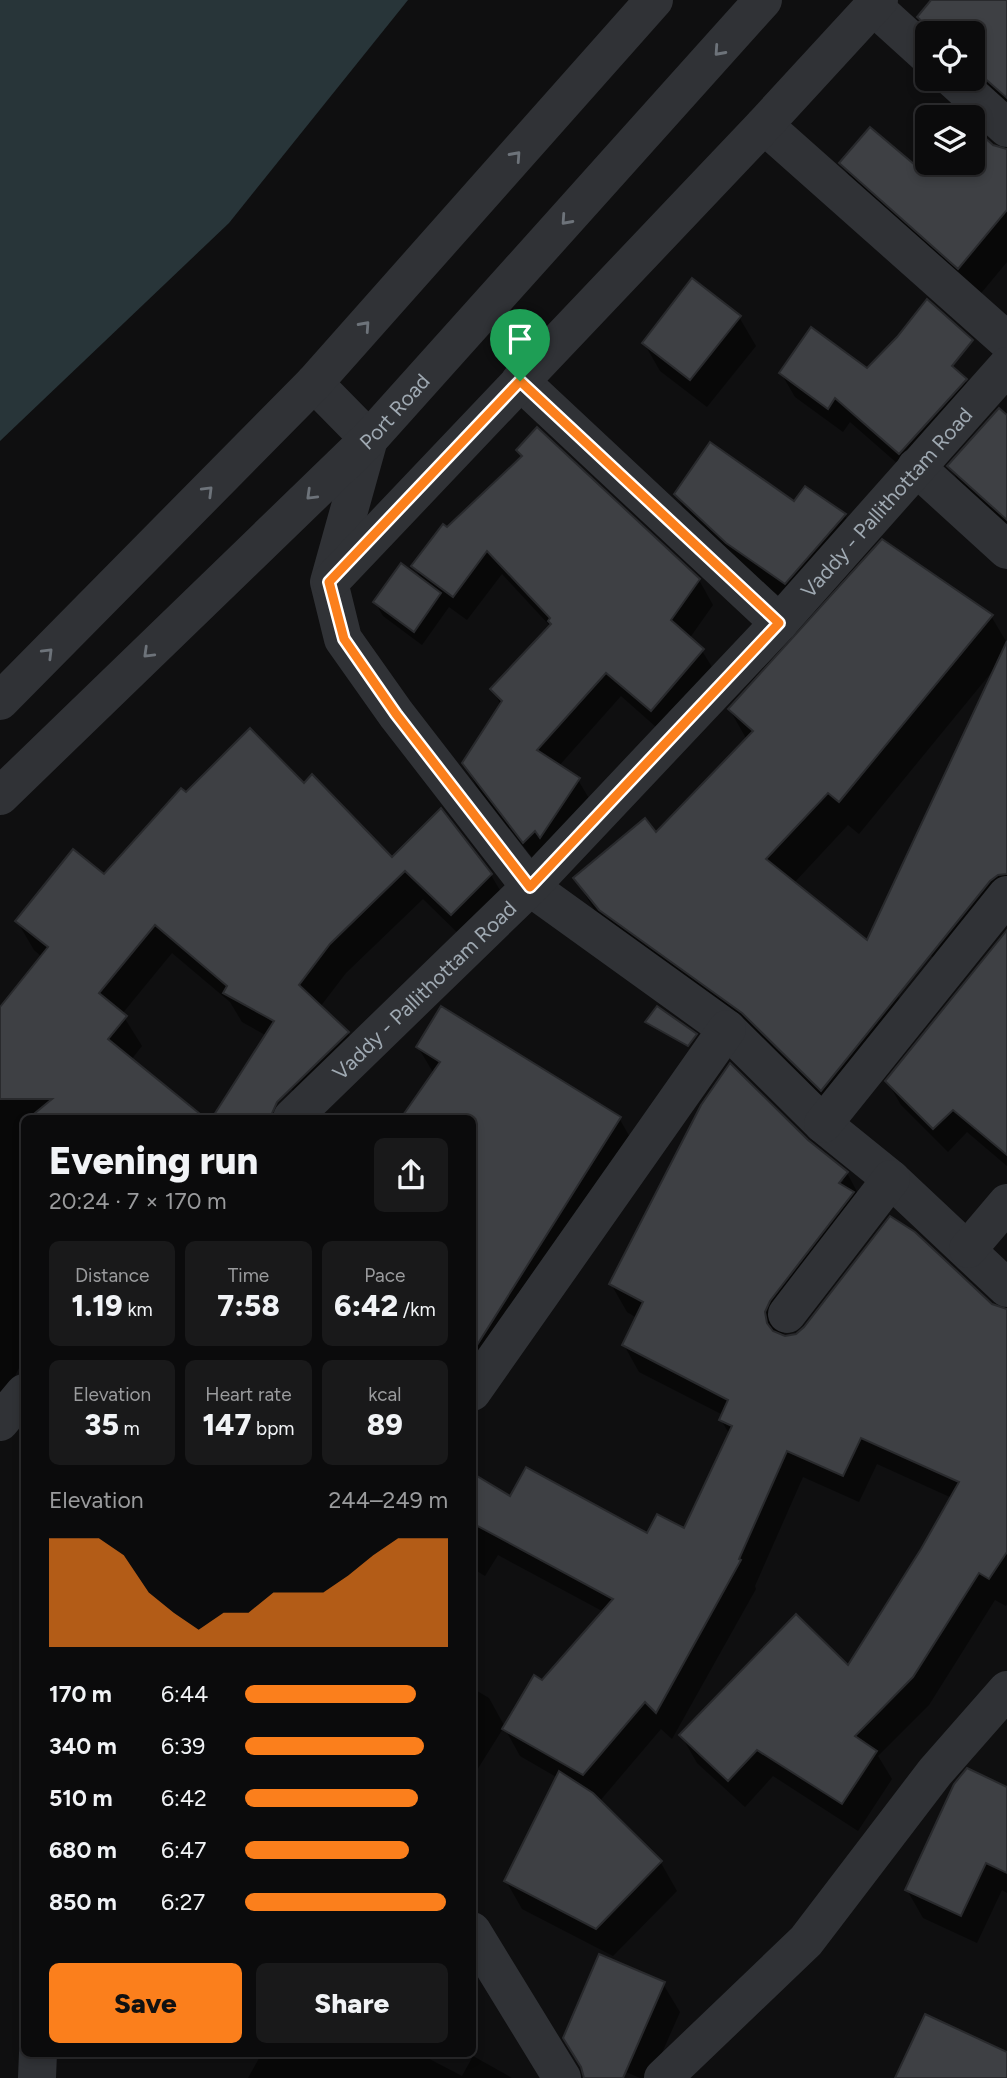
<!DOCTYPE html>
<meta charset="utf-8">
<style>
body{margin:0;font-family:Figtree,sans-serif;background:#19191a;color:#f1f3f6;height:100vh;display:flex;flex-direction:column;font-size:26px;white-space:nowrap}
*{box-sizing:border-box;margin:0}
p{font-size:23px;color:#9a9b9d}
.icon{flex:none;width:38px;height:38px;fill:none;stroke:currentColor;stroke-width:2;stroke-linecap:round;stroke-linejoin:round}
.map{position:relative;flex:1;overflow:hidden}
.side{position:absolute;left:21px;top:1115px;width:455px;height:942px;display:flex;flex-direction:column;background:#0b0b0c;border-radius:10px;box-shadow:0 4px 10px #0003,0 0 0 2px #2b2b2d}
.side>*{flex:none}
.tools{position:absolute;left:915px;top:21px;display:grid;gap:14px}
.tools a{display:grid;place-items:center;width:70px;height:70px;border-radius:10px;background:#0b0b0c;box-shadow:0 4px 10px #0003,0 0 0 2px #2b2b2d;font-size:35px}
.pin{position:absolute;display:grid;place-items:center;width:60px;height:60px;color:#fff;margin:-72px -30px;border-radius:50% 50% 50% 0;rotate:-45deg;box-shadow:0 0 7px #0007}
.pin .icon{rotate:45deg}
.round{display:grid;place-items:center;flex:none;width:74px;height:74px;border-radius:10px;background:#19191a}
.head{display:flex;align-items:center;justify-content:space-between;height:119px;padding:0 28px}
h1{font-size:38px;font-weight:800;line-height:52px}
.stats{display:grid;grid-template-columns:repeat(3,1fr);gap:10px;height:119px;padding:7px 28px}
.stats div{display:grid;align-content:center;border-radius:10px;background:#19191a;text-align:center}
.stats b{font-size:30px;font-weight:800}
.stats small{font-size:19px;font-weight:400}
.stats p{font-size:19px}
.chart{height:196px;padding:14px 28px}
.chart p{display:flex;justify-content:space-between}
.chart svg{width:100%;height:126px;margin-top:7px;fill:#fb7f1c;opacity:.7}
.action{display:flex;gap:14px;margin-top:auto;padding:14px 28px}
.action a{flex:1;height:80px;border-radius:10px;background:#fb7f1c;color:#111;font-size:28px;font-weight:800;line-height:80px;text-align:center}
.action a+a{background:#19191a;color:#f1f3f6}
ul{padding:0 28px;list-style:none;font-size:23px}
li{display:grid;grid-template-columns:112px 84px 1fr;align-items:center;height:52px}
li i{height:18px;border-radius:9px;background:#fb7f1c}
.map>svg:first-child{display:block}
</style>
<div class="map">
<svg width="1007" height="2078" viewBox="0 0 1007 2078">
<rect width="100%" height="100%" fill="#0f0f10"/>
<!-- water -->
<polygon fill="#283539" points="0,0 408,0 229,223 0,441"/>
<!-- shadow -->
<g fill="#0007" fill-rule="evenodd">
<polygon points="933,0 1007,0 1007,111 973,79 973,33 929,33 920,17"/>
<polygon points="973,129 991,146 1007,151 1007,262 977,298 859,194 842,163 921,172 929,163 973,163"/>
<polygon points="739,317 756,346 707,407 660,371 644,343"/>
<polygon points="781,373 965,380 979,404 914,478 850,422 843,432 795,397"/>
<polygon points="1007,418 1007,533 967,497 950,466"/>
<polygon points="518,450 699,580 713,605 689,639 702,651 717,675 665,735 621,696 558,767 578,780 593,805 539,866 478,789 464,763 501,705 492,689 551,627 502,574 467,620 449,607 422,645 383,616 375,602 423,582 414,566 447,530 522,458"/>
<polygon points="805,488 845,516 861,544 801,611 744,571 692,523 676,495 795,503"/>
<polygon points="991,616 1007,643 1007,913 958,974 903,937 995,668 859,834 848,825 794,883 898,996 917,1029 840,1123 595,911 575,878 656,834 747,740 730,710"/>
<polygon points="304,785 392,859 491,875 508,904 468,943 423,899 346,973 320,1007 348,1033 364,1062 314,1111 277,1075 267,1036 242,1022 230,1002 172,953 122,1014 142,1046 131,1060 202,1118 24,1118 24,1358 0,1406 0,1009 42,957 34,950 17,921 104,877 186,794"/>
<polygon points="418,1047 619,1118 635,1146 472,1381 472,1118 403,1118 434,1074"/>
<polygon points="887,1081 1007,1087 1007,1166 967,1132 948,1152 901,1105"/>
<path d="M 806,1141 L 847,1173 L 862,1201 L 782,1336 L 991,1305 L 1007,1311 L 1007,1604 L 1006,1606 L 995,1600 L 929,1705 L 878,1756 L 892,1779 L 858,1831 L 773,1776 L 745,1807 L 697,1763 L 681,1735 L 848,1668 L 923,1550 L 952,1498 L 877,1464 L 859,1502 L 803,1477 L 755,1586 L 756,1589 L 672,1739 L 661,1729 L 599,1802 L 661,1863 L 677,1891 L 613,1956 L 522,1909 L 506,1881 L 558,1778 L 520,1756 L 504,1727 L 472,1778 L 472,1688 L 489,1698 L 505,1727 L 604,1612 L 498,1555 L 485,1576 L 472,1568 L 472,1475 L 511,1498 L 648,1535 L 685,1531 L 730,1435 L 721,1420 L 723,1415 L 639,1372 L 624,1345 L 637,1318 L 627,1312 L 611,1284 ZM 839,1180 L 844,1180 L 835,1190 Z"/>
<polygon points="1007,1788 1007,1893 1002,1890 977,1943 923,1918 907,1890"/>
<polygon points="663,1984 680,2012 651,2078 640,2078 586,2055"/>
<polygon points="262,2053 418,2053 462,2076 473,2056 512,2078 248,2078"/>
</g>
<!-- building -->
<g fill="#3e4044" stroke="#292a2d" stroke-width="2">
<polygon points="931,0 1007,0 1007,98 973,68 973,33 935,33 917,17"/>
<polygon points="870,127 921,170 928,161 973,163 973,127 993,145 1007,149 1007,210 958,269 839,163"/>
<polygon points="692,278 741,316 690,380 642,343"/>
<polygon points="927,299 973,340 952,366 967,379 899,454 835,398 828,409 779,373 811,327 867,368 897,337"/>
<polygon points="999,408 1007,415 1007,520 947,466"/>
<polygon points="537,427 700,579 671,620 704,649 651,711 606,673 537,750 580,778 540,838 535,831 523,843 462,763 502,701 490,689 551,624 548,621 550,618 487,551 453,597 411,566 443,524 447,527 522,456 516,450"/>
<polygon points="710,442 794,501 805,486 846,514 785,584 726,543 674,494"/>
<polygon points="882,539 993,615 839,802 828,793 766,859 867,940 1007,641 1007,874 998,875 990,881 821,1091 742,1013 599,910 573,878 645,818 656,832 753,731 728,709"/>
<polygon points="401,563 441,593 414,632 373,602"/>
<polygon points="250,728 304,783 312,774 392,857 441,808 492,874 451,915 405,871 330,944 299,985 349,1032 277,1102 270,1118 212,1118 274,1021 223,993 227,986 155,925 99,993 127,1016 108,1039 205,1118 29,1118 52,1099 0,1099 0,1007 48,947 15,921 73,849 104,874 181,788 186,792"/>
<polygon points="1007,930 1007,1155 953,1110 933,1129 885,1081"/>
<polygon points="441,1006 621,1117 472,1353 472,1118 401,1118 440,1062 416,1047"/>
<polygon points="657,1006 697,1034 688,1046 645,1022"/>
<polygon points="730,1063 808,1140 848,1172 839,1183 854,1192 770,1301 765,1312 767,1323 773,1331 785,1336 796,1334 804,1327 890,1216 915,1232 992,1304 1007,1309 1007,1552 989,1579 979,1573 913,1677 855,1736 877,1751 842,1804 757,1750 728,1781 679,1735 796,1614 848,1665 921,1549 959,1482 861,1438 843,1476 787,1451 739,1559 741,1560 656,1713 645,1702 583,1775 502,1729 534,1675 542,1680 613,1599 472,1523 472,1473 510,1496 526,1467 647,1533 657,1514 684,1528 732,1426 719,1420 728,1400 622,1345 643,1302 609,1284 701,1105"/>
<polygon points="967,1768 1007,1787 1007,1873 986,1863 961,1916 905,1890 954,1784"/>
<polygon points="559,1771 593,1793 662,1861 596,1929 504,1881"/>
<polygon points="599,1954 665,1982 623,2078 584,2078 581,2067 563,2038"/>
<polygon points="925,2014 1007,2052 1007,2078 895,2078"/>
</g>
<g fill="none" stroke-linecap="round" stroke-linejoin="round">
<!-- minor -->
<g stroke="#303236" stroke-width="38">
<polyline points="874,7 928,56"/>
<polyline points="953,79 1007,128"/>
<polyline points="764,125 1007,341"/>
<polyline points="520,381 779,623"/>
<polyline points="314,383 369,439 329,582 343,639 396,714 530,887 727,1029 823,1124 891,1179 1007,1288"/>
<polyline points="916,467 1007,550"/>
<polyline points="331,581 764,125 879,0"/>
<path id="s1" d="M 292,1118 L 530,887 L 779,623 L 1007,366"/>
<polyline points="823,1124 1007,895"/>
<polyline points="968,1249 1007,1203"/>
<polyline points="787,1314 891,1179"/>
<polyline points="472,1392 727,1029"/>
<polyline points="0,1422 24,1393"/>
<polyline points="472,1931 562,2078"/>
<polyline points="37,2078 38,2053"/>
<polyline points="663,2078 806,1941 935,1772 1007,1690"/>
</g>
<!-- tertiary -->
<g stroke="#303236" stroke-width="38">
<polyline points="0,701 314,383 654,0"/>
<path id="s2" d="M 0,796 L 369,439 L 763,0"/>
</g>
</g>
<!-- one-way arrows -->
<defs><path id="oneway-chevron" d="M-2-3.5L2.5 0L-2 3.5" fill="none" stroke-width="1.6" stroke-linecap="round" stroke-linejoin="round" transform="scale(1.75)"/></defs>
<g stroke="#6d737a">
<use href="#oneway-chevron" transform="translate(719 51) rotate(132)"/>
<use href="#oneway-chevron" transform="translate(516 156) rotate(-48)"/>
<use href="#oneway-chevron" transform="translate(566 220) rotate(132)"/>
<use href="#oneway-chevron" transform="translate(365 326) rotate(-48)"/>
<use href="#oneway-chevron" transform="translate(208 491) rotate(-45)"/>
<use href="#oneway-chevron" transform="translate(311 495) rotate(136)"/>
<use href="#oneway-chevron" transform="translate(48 653) rotate(-45)"/>
<use href="#oneway-chevron" transform="translate(148 653) rotate(136)"/>
</g>
<g fill="none" stroke-linecap="round" stroke-linejoin="round">
<defs>
<polygon id="route" points="520,381 779,623 530,887 396,714 344,639 329,582"/>
</defs>
<!-- route casing -->
<use href="#route" stroke="#fff" stroke-width="14"/>
<!-- route -->
<use href="#route" stroke="#fb7f1c" stroke-width="9"/>
</g>
<g text-anchor="middle" dominant-baseline="central" stroke-width="6" stroke-linejoin="round" paint-order="stroke">
<!-- street labels -->
<g font-size="21" fill="#9fa9b2" stroke="#0a0a0b">
<text stroke="none"><textPath href="#s2" startOffset="551">Port Road</textPath></text>
<text stroke="none"><textPath href="#s1" startOffset="856">Vaddy - Pallithottam Road</textPath></text>
<text stroke="none"><textPath href="#s1" startOffset="184">Vaddy - Pallithottam Road</textPath></text>
</g>
</g>
</svg>
<div class="tools">
<a><svg class="icon" aria-label="locate" viewBox="0 0 24 24"><circle cx="12" cy="12" r="6"/><path d="M12 2v4M12 18v4M2 12h4M18 12h4"/></svg></a>
<a><svg class="icon" aria-label="layers" viewBox="0 0 24 24"><path d="M12 4l9 5-9 5-9-5zM3 14l9 5 9-5"/></svg></a>
</div>
<div class="pin" style="left:520px;top:381px;background:#1e9e55"><svg class="icon" aria-label="arrive" viewBox="0 0 24 24"><path d="M6 21V4h12l-3 4 3 4H6"/></svg></div>
<section class="side">
<div class="head"><div><h1>Evening run</h1><p>20:24 · 7 × 170 m</p></div><a class="round"><svg class="icon" aria-label="share" viewBox="0 0 24 24"><path d="M12 15V3M7 8l5-5 5 5M5 13v7h14v-7"/></svg></a></div>
<div class="stats">
<div><p>Distance</p><b>1.19<small> km</small></b></div>
<div><p>Time</p><b>7:58</b></div>
<div><p>Pace</p><b>6:42<small> /km</small></b></div>
</div>
<div class="stats">
<div><p>Elevation</p><b>35<small> m</small></b></div>
<div><p>Heart rate</p><b>147<small> bpm</small></b></div>
<div><p>kcal</p><b>89</b></div>
</div>
<div class="chart"><p><span>Elevation</span>244–249 m</p>
<svg viewBox="0 0 160 44" preserveAspectRatio="none"><path d="M0 44V6L10 6L20 6L30 12L40 25L50 32L60 38L70 32L80 32L90 25L100 25L110 25L120 19L130 12L140 6L150 6L160 6V44z"/></svg>
</div>
<ul>
<li><b>170 m</b>6:44<i style="width:84%"></i></li>
<li><b>340 m</b>6:39<i style="width:88%"></i></li>
<li><b>510 m</b>6:42<i style="width:85%"></i></li>
<li><b>680 m</b>6:47<i style="width:81%"></i></li>
<li><b>850 m</b>6:27<i style="width:99%"></i></li>
</ul>
<div class="action"><a>Save</a><a>Share</a></div>
</section>
</div>
